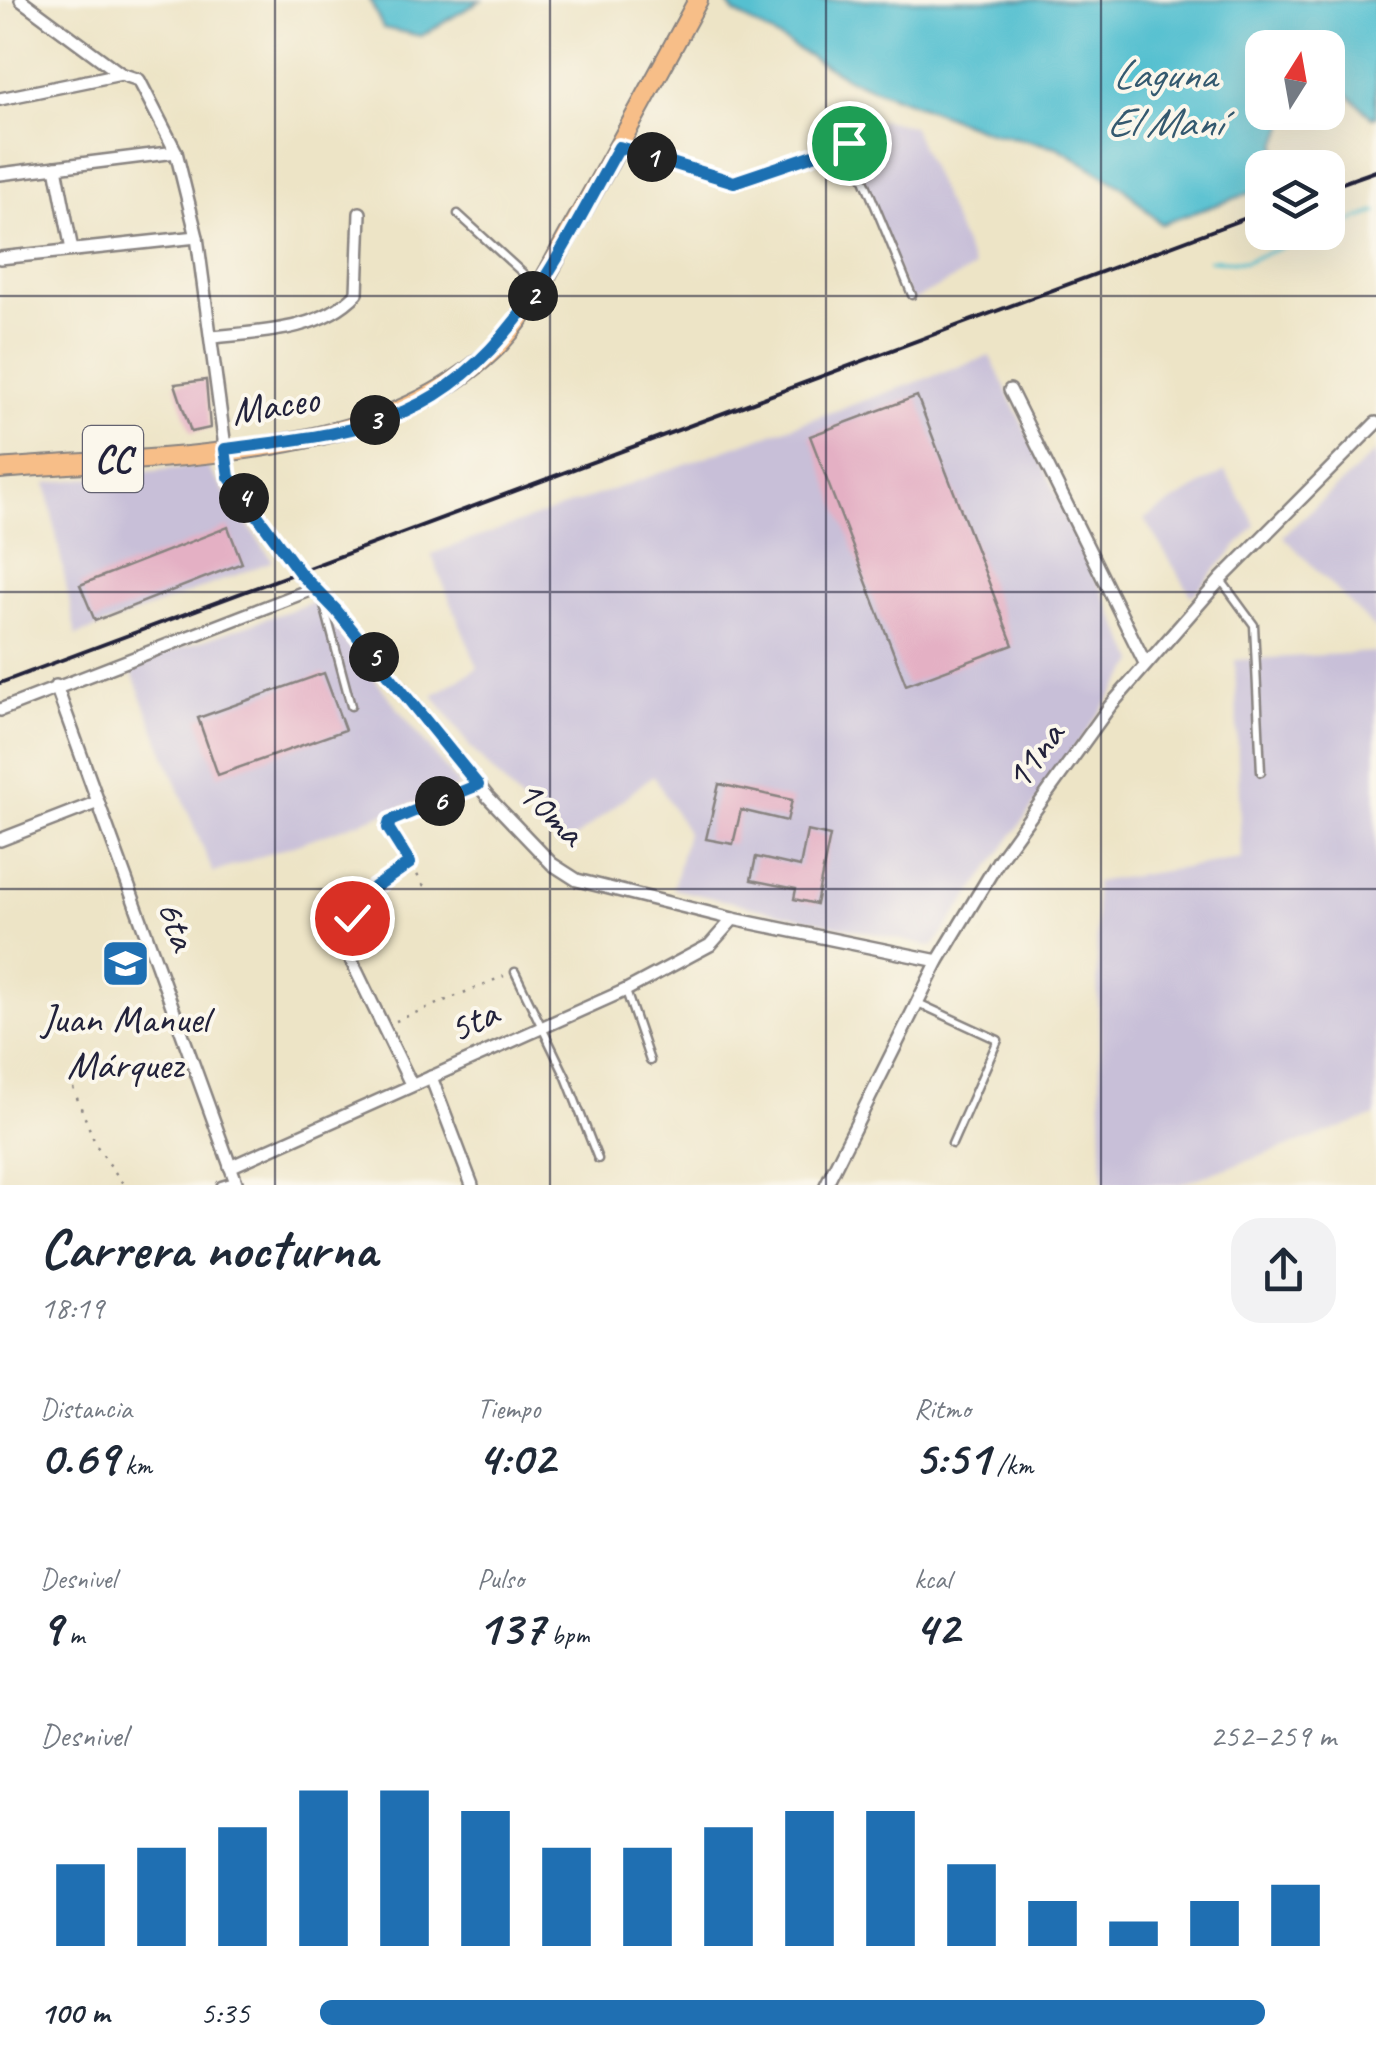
<!DOCTYPE html>
<html lang="es">
<meta charset="utf-8">
<style>
body{margin:0;font-family:Caveat,sans-serif;background:#f2f2f3;color:#1f2937;height:100vh;display:flex;flex-direction:column;font-size:38px;white-space:nowrap}
*{box-sizing:border-box;margin:0}
p{font-size:32px;color:#747a83}
.icon{flex:none;width:55px;height:55px;fill:none;stroke:currentColor;stroke-width:2;stroke-linecap:round;stroke-linejoin:round}
.map{position:relative;height:1185px;overflow:hidden}
.details{display:flex;flex-direction:column;background:#fff;flex:1}
.details>*{flex:none}
.needle{width:65px;rotate:11deg}
.buttons{position:absolute;left:1245px;top:30px;display:grid;gap:20px}
.buttons a{display:grid;place-items:center;width:100px;height:100px;border-radius:20px;background:#fff;box-shadow:0 10px 40px #0002;font-size:50px}
.pin{position:absolute;display:grid;place-items:center;width:85px;height:85px;color:#fff;margin:-42px;border:5px solid #fff;border-radius:50%;box-shadow:0 2px 10px #0007}
.km{position:absolute;width:50px;height:50px;margin:-25px;border-radius:50%;background:#222;color:#fff;font-size:28px;line-height:50px;text-align:center}
.round{display:grid;place-items:center;flex:none;width:105px;height:105px;border-radius:30px;background:#f2f2f3}
.headline{display:flex;align-items:center;justify-content:space-between;height:170px;padding:0 40px}
h1{font-size:55px;font-weight:700;line-height:75px}
.metrics{display:grid;grid-template-columns:repeat(3,1fr);gap:15px;height:170px;padding:10px 40px}
.metrics div{display:grid;align-content:center}
.metrics b{font-size:50px;font-weight:700}
.metrics small{font-size:28px;font-weight:400}
.metrics p{font-size:28px}
.chart{height:280px;padding:20px 40px}
.chart p{display:flex;justify-content:space-between}
.chart svg{width:100%;height:180px;margin-top:10px;stroke:#1f6fb2;stroke-width:6}
ul{padding:0 40px;list-style:none;font-size:32px}
li{display:grid;grid-template-columns:160px 120px 1fr;align-items:center;height:75px}
li i{height:25px;border-radius:12px;background:#1f6fb2}
.map>svg:first-child{display:block}
</style>
<div class="map">
<svg width="1376" height="1185" viewBox="0 0 1376 1185">
<rect width="100%" height="100%" fill="#fbf7ec"/>
<filter id="ink" filterUnits="userSpaceOnUse"><feTurbulence type="fractalNoise" baseFrequency=".01" numOctaves="2"/><feDisplacementMap in="SourceGraphic" scale="20" xChannelSelector="R" yChannelSelector="G"/><feConvolveMatrix kernelMatrix="1 2 1 2 8 2 1 2 1" color-interpolation-filters="sRGB"/></filter>
<filter id="wash" filterUnits="userSpaceOnUse"><feTurbulence type="fractalNoise" baseFrequency=".0048" numOctaves="4" result="noise"/><feDisplacementMap in="SourceGraphic" scale="40" xChannelSelector="R" yChannelSelector="G"/><feGaussianBlur stdDeviation="2.25" result="paint"/><feColorMatrix in="noise" values="0 0 0 0 0 0 0 0 0 0 0 0 0 0 0 0 0 1.4 0 .05"/><feComposite in="paint" operator="in"/></filter>
<g filter="url(#wash)">
<rect width="100%" height="100%" fill="#ede4c6"/>
<!-- industrial -->
<g fill="#c8bfd8">
<polygon points="882,120 912,126 974,268 910,302 842,135"/>
<polygon points="990,356 1136,662 933,947 673,889 687,832 653,775 564,847 470,747 433,695 478,668 431,554"/>
<polygon points="1376,451 1376,630 1283,536"/>
<polygon points="206,465 273,561 76,636 46,483"/>
<polygon points="1225,471 1256,525 1192,596 1144,519"/>
<polygon points="314,602 460,787 213,873 129,666"/>
<polygon points="1376,652 1376,1116 1178,1185 1103,1185 1095,882 1241,859 1235,660"/>
</g>
<!-- water -->
<g fill="#55c0d0" stroke="#3c7186" stroke-width="2.5">
<polygon points="370,0 481,0 421,36 383,28"/>
<polygon points="725,0 1376,0 1376,116 1372,117 1346,92 1328,93 1328,48 1262,48 1262,112 1289,113 1277,145 1278,167 1262,168 1262,189 1161,224 1123,187 1057,147 989,132 851,80 735,13"/>
</g>
<g fill="none" stroke-linecap="round" stroke-linejoin="round">
<!-- stream -->
<g stroke="#55c0d0" stroke-width="4">
<polyline points="1328,230 1376,212"/>
<polyline points="1210,260 1244,262 1322,232"/>
</g>
</g>
<g id="blocks">
<!-- building -->
<g fill="#e4b0c4">
<polygon points="206,380 210,428 191,432 175,384"/>
<polygon points="917,396 1013,645 906,685 810,436"/>
<polygon points="228,527 242,563 95,621 80,585"/>
<polygon points="324,673 345,730 218,775 198,718"/>
<polygon points="719,784 792,800 787,821 741,810 733,844 706,839"/>
<polygon points="807,831 830,836 816,904 794,899 796,889 751,880 756,857 800,867"/>
</g>
</g>
</g>
<g filter="url(#ink)">
<use href="#blocks" fill-opacity="0" stroke="#888380" stroke-width="2.5"/>
<g fill="none" stroke-linecap="round" stroke-linejoin="round">
<defs>
<g id="lane">
<polyline points="620,148 734,182 849,143 912,295"/>
<polyline points="458,214 538,287"/>
<polyline points="1221,580 1254,625 1261,772"/>
<polyline points="323,601 351,706"/>
<polyline points="515,972 566,1077 598,1159"/>
<polyline points="626,991 650,1061"/>
<polyline points="918,1003 998,1040 952,1144"/>
<polyline points="221,1185 234,1181"/>
</g>
<g id="street">
<polyline points="21,0 121,74 139,80 176,152 197,237 229,477 299,573 337,611 488,797 552,864 577,880 733,919 938,961"/>
<polyline points="0,99 121,74"/>
<polyline points="56,167 72,250"/>
<polyline points="0,174 176,152"/>
<polyline points="0,258 197,237"/>
<path d="M 211,337 C 261,332 321,331 357,293 L 360,213"/>
<polyline points="1010,390 1145,663"/>
<polyline points="56,686 237,1185"/>
<polyline points="0,710 315,588"/>
<polyline points="0,840 98,802"/>
<polyline points="339,935 411,1084"/>
<polyline points="431,1077 472,1185"/>
<polyline points="230,1167 626,990 710,945 733,919"/>
<polyline points="826,1185 938,961 999,860 1110,706 1221,579 1376,423"/>
</g>
<path id="primary" d="M 0,469 C 156,455 371,464 491,352 C 525,321 548,272 570,232 C 614,156 656,78 698,0"/>
</defs>
<!-- lane casing -->
<use href="#lane" stroke="#888380" stroke-width="11"/>
<!-- street casing -->
<use href="#street" stroke="#888380" stroke-width="16"/>
<!-- primary casing -->
<use href="#primary" stroke="#888380" stroke-width="22"/>
<!-- path -->
<g stroke="#888380" stroke-width="2.5" stroke-dasharray="2.5 8" stroke-linecap="butt">
<polyline points="424,886 388,828 389,821 468,789"/>
<polyline points="346,926 362,896 410,863"/>
<polyline points="396,1021 504,976"/>
<polyline points="73,1088 96,1145 124,1185"/>
</g>
<!-- lane -->
<use href="#lane" stroke="#fff" stroke-width="6"/>
<!-- street -->
<use href="#street" stroke="#fff" stroke-width="11"/>
<!-- primary -->
<use href="#primary" stroke="#f7be88" stroke-width="18"/>
<!-- rail -->
<g stroke="#22223b" stroke-width="4">
<polyline points="1328,188 1376,171"/>
<polyline points="0,683 1262,212"/>
</g>
</g>
</g>
<g fill="none" stroke-linecap="round" stroke-linejoin="round" filter="url(#ink)">
<defs>
<path id="route" d="M 352,918 L 362,896 L 410,863 L 388,828 L 390,821 L 478,785 L 336,610 L 300,573 L 229,477 L 225,449 C 285,441 349,436 405,411 C 514,363 563,245 619,147 L 734,182 L 849,143"/>
</defs>
<!-- route casing -->
<use href="#route" stroke="#fff" stroke-width="20"/>
<!-- route -->
<use href="#route" stroke="#1f6fb2" stroke-width="12"/>
</g>
<!-- grid -->
<path fill="none" stroke="#22223b" stroke-width="2.5" stroke-opacity="0.55" d="M 275,0 L 275,1185M 550,0 L 550,1185M 826,0 L 826,1185M 1101,0 L 1101,1185M 0,296 L 1376,296M 0,592 L 1376,592M 0,889 L 1376,889"/>
<!-- icons -->
<defs>
<symbol id="school-square" viewBox="-11 -11 22 22"><rect x="-9" y="-9" width="18" height="18" rx="4" fill="#1f6fb2" stroke="#fbf7ec"/><path d="M0-5L7-2L0 1L-7-2ZM-4 1L0 2.5L4 1V4Q0 6-4 4Z" fill="#fff"/></symbol>
</defs>
<g fill-rule="evenodd">
<use href="#school-square" x="98" y="936" width="55" height="55"/>
</g>
<g text-anchor="middle" dominant-baseline="central" stroke-width="8" stroke-linejoin="round" paint-order="stroke">
<!-- shield labels -->
<rect fill="#fbf7ec" stroke="#636270" stroke-width="2.5" x="83" y="426" width="60" height="66" rx="8"/>
<g font-size="38" font-weight="bold" fill="#22223b">
<text x="113" y="459">CC</text>
</g>
<!-- street labels -->
<g font-size="40" fill="#22223b" stroke="#fbf7ec">
<text transform="translate(275 405) rotate(-9)">Maceo</text>
<text transform="translate(1034 756) rotate(-54)">11na</text>
<text transform="translate(551 812) rotate(44)">10ma</text>
<text transform="translate(177 925) rotate(70)">6ta</text>
<text transform="translate(473 1021) rotate(-25)">5ta</text>
</g>
<!-- poi labels -->
<g font-size="40" fill="#22223b" stroke="#fbf7ec">
<text x="125" y="1019">Juan Manuel<tspan x="125" dy="46">Márquez</tspan></text>
</g>
<!-- water labels -->
<g font-size="42" font-style="italic" fill="#34596f" stroke="#fbf7ec">
<text x="1164" y="74">Laguna<tspan x="1164" dy="48">El Maní</tspan></text>
</g>
</g>
</svg>
<div class="buttons">
<a><svg class="needle" viewBox="-14 -14 28 28"><path d="M0-13l5 13h-10z" fill="#e53935"/><path d="M0 13l5-13h-10z" fill="#747a83"/></svg></a>
<a><svg class="icon" aria-label="layers" viewBox="0 0 24 24"><path d="M12 4l9 5-9 5-9-5zM3 14l9 5 9-5"/></svg></a>
</div>
<div class="pin" style="left:849px;top:143px;background:#1e9e55"><svg class="icon" aria-label="arrive" viewBox="0 0 24 24"><path d="M6 21V4h12l-3 4 3 4H6"/></svg></div>
<div class="pin" style="left:352px;top:918px;background:#d93025"><svg class="icon" aria-label="check" viewBox="0 0 24 24"><path d="M5 12l5 5 9-10"/></svg></div>
<b class="km" style="left:652px;top:157px">1</b>
<b class="km" style="left:533px;top:296px">2</b>
<b class="km" style="left:375px;top:420px">3</b>
<b class="km" style="left:244px;top:498px">4</b>
<b class="km" style="left:374px;top:657px">5</b>
<b class="km" style="left:440px;top:801px">6</b>
</div>
<section class="details">
<div class="headline"><div><h1>Carrera nocturna</h1><p>18:19</p></div><a class="round"><svg class="icon" aria-label="share" viewBox="0 0 24 24"><path d="M12 15V3M7 8l5-5 5 5M5 13v7h14v-7"/></svg></a></div>
<div class="metrics">
<div><p>Distancia</p><b>0.69<small> km</small></b></div>
<div><p>Tiempo</p><b>4:02</b></div>
<div><p>Ritmo</p><b>5:51<small> /km</small></b></div>
</div>
<div class="metrics">
<div><p>Desnivel</p><b>9<small> m</small></b></div>
<div><p>Pulso</p><b>137<small> bpm</small></b></div>
<div><p>kcal</p><b>42</b></div>
</div>
<div class="chart"><p><span>Desnivel</span>252–259 m</p>
<svg viewBox="0 0 160 44" preserveAspectRatio="none"><path d="M5 44V24M15 44V20M25 44V15M35 44V6M45 44V6M55 44V11M65 44V20M75 44V20M85 44V15M95 44V11M105 44V11M115 44V24M125 44V33M135 44V38M145 44V33M155 44V29"/></svg>
</div>
<ul>
<li><b>100 m</b>5:35<i style="width:93%"></i></li>
</ul>
</section>
